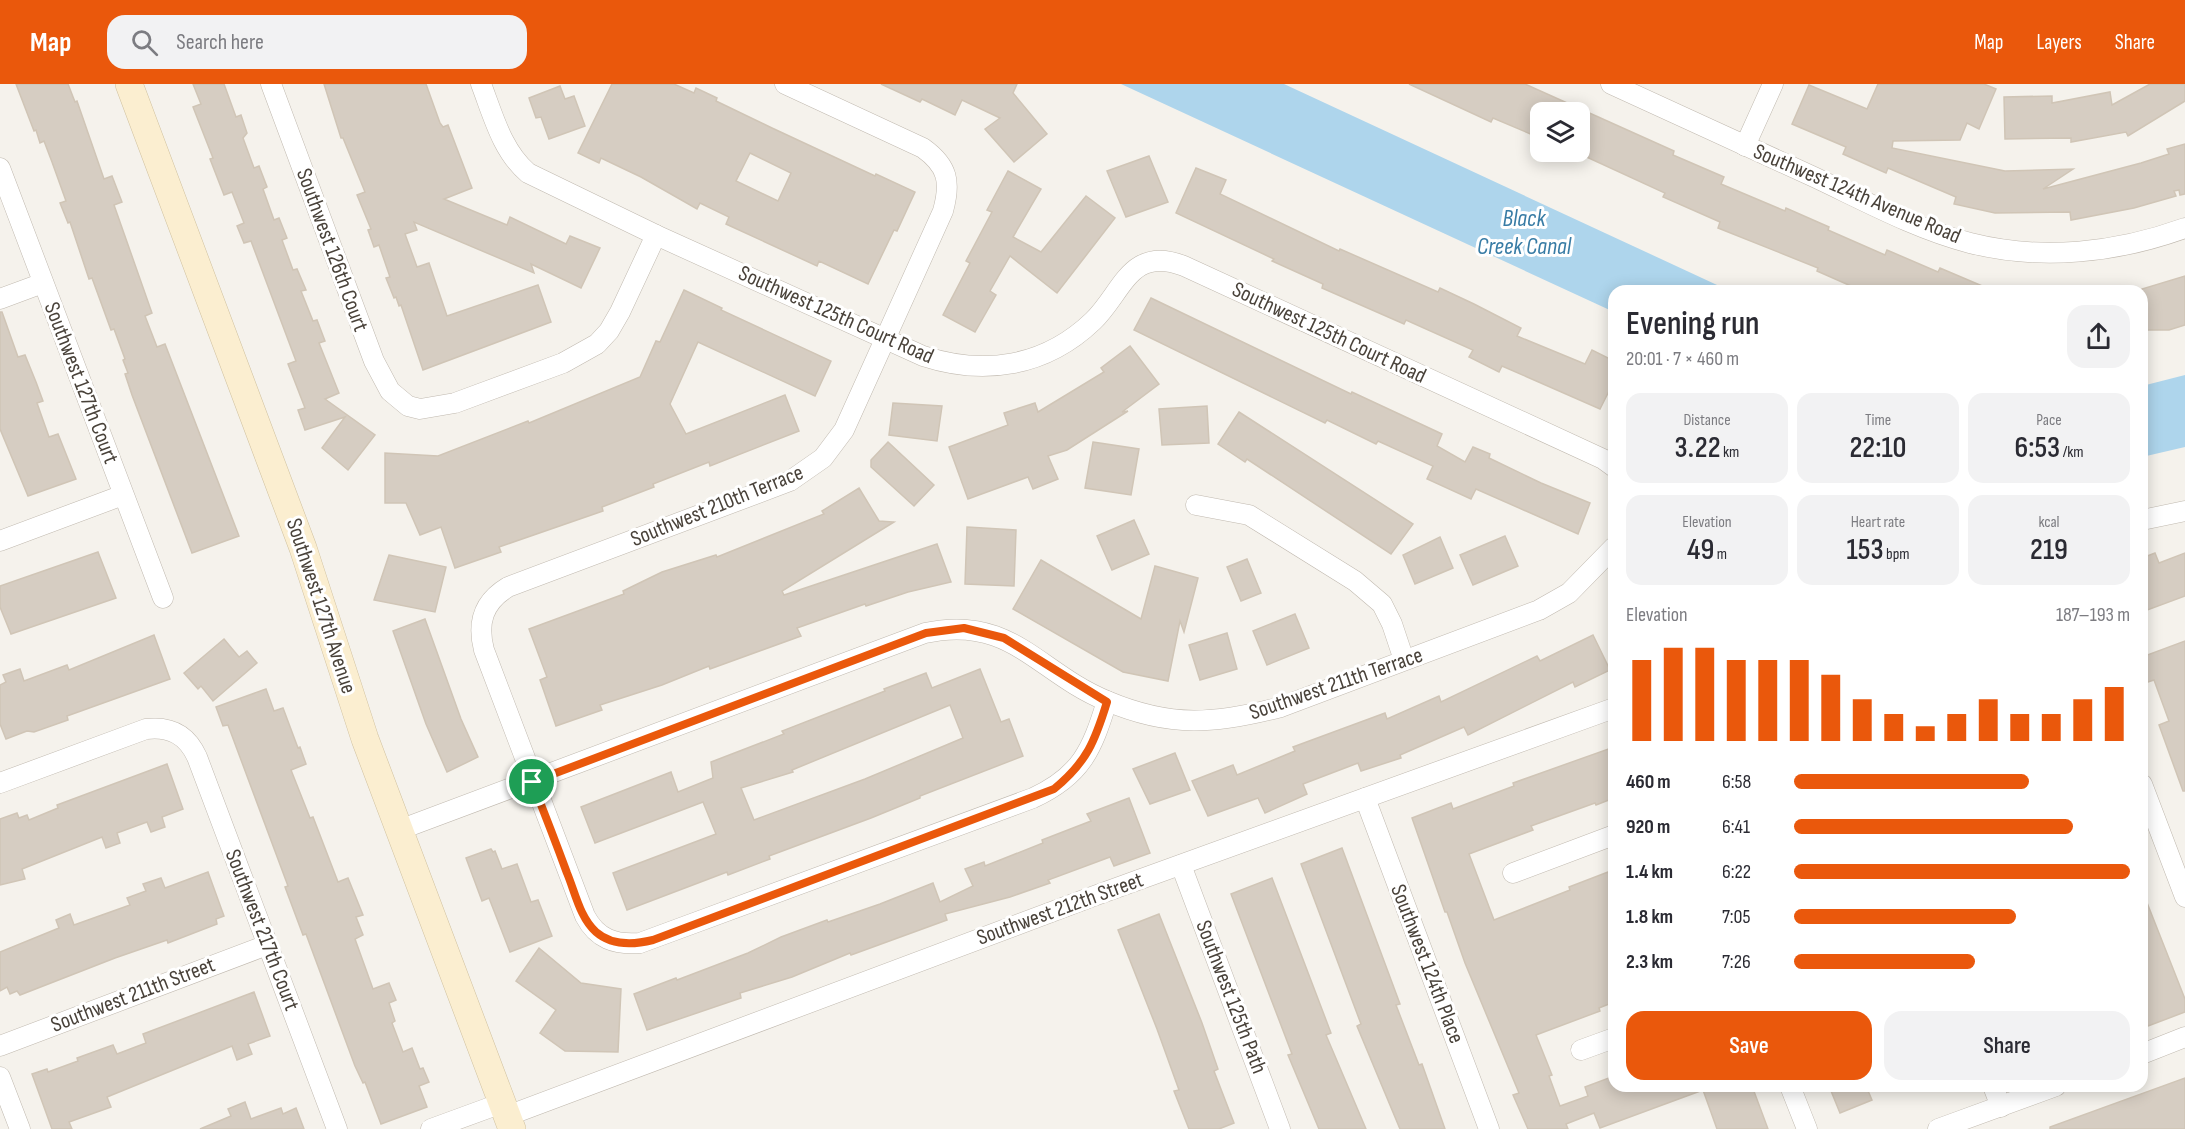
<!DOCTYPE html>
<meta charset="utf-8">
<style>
body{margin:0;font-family:"Sofia Sans Condensed",sans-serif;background:#f2f2f3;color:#2b2b33;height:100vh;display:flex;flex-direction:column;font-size:22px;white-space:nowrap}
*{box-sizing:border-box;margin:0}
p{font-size:20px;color:#7c7c81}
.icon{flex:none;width:33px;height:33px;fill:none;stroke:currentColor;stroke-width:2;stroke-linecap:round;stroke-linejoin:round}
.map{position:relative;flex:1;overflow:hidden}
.details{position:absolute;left:1608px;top:201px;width:540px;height:807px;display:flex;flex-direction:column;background:#fff;border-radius:18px;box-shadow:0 3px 15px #0003}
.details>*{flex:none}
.tools{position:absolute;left:1530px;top:18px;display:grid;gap:12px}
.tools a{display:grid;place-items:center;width:60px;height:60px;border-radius:12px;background:#fff;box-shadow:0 3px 15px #0003;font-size:30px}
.pin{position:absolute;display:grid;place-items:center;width:51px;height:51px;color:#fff;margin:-26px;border:3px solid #fff;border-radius:50%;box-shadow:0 2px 6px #0007}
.round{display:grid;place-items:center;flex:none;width:63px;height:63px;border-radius:18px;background:#f2f2f3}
.headline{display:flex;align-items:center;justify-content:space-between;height:102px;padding:0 18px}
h1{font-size:33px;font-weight:600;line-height:45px}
.metrics{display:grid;grid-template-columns:repeat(3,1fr);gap:9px;height:102px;padding:6px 18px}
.metrics div{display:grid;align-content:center;border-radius:15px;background:#f2f2f3;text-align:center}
.metrics b{font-size:30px;font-weight:600}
.metrics small{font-size:16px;font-weight:400}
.metrics p{font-size:16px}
.chart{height:168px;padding:12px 18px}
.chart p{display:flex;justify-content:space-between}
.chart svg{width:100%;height:108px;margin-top:6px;stroke:#ea580c;stroke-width:6}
.action{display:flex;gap:12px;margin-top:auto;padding:12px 18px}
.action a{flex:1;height:69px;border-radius:18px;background:#ea580c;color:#fff;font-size:24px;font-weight:600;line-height:69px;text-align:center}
.action a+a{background:#f2f2f3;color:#2b2b33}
ul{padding:0 18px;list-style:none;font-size:20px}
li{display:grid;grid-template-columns:96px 72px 1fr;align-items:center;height:45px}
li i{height:15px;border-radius:8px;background:#ea580c}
header{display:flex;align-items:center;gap:36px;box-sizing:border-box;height:84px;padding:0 30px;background:#ea580c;color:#fff}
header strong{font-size:28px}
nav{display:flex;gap:33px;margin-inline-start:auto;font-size:21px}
.search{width:420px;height:54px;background:#f2f2f3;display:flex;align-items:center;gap:15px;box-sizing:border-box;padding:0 21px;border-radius:18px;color:#7c7c81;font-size:22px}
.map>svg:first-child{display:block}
</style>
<header>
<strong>Map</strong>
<div class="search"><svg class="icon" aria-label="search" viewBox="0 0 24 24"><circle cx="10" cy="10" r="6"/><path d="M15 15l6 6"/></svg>Search here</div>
<nav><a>Map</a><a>Layers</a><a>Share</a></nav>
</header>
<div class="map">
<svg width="2185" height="1045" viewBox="0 0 2185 1045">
<rect width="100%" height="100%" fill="#f5f2ec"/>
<!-- water -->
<g fill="#aed5ec">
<polygon points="1121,0 1284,0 1730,207 1614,207 1614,228"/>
<polygon points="2185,291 2185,363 2142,373 2142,302"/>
</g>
<!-- building -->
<g fill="#d6cdc2" stroke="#d0c5b6" stroke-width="1.5" fill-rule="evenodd">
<polygon points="16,0 68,0 75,18 77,17 104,95 112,92 122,118 114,121 152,229 145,232 157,263 165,260 239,452 192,469 132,311 125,290 128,289 123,276 125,275 114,245 111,246 92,194 89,195 70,138 68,139 60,119 66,117 52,78 44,57 40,59 36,46 34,47"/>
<polygon points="193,0 224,0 236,33 241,31 247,49 243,54 254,84 259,82 267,103 263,105 274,136 279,134 287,154 282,156 293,186 297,185 306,206 301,207 313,237 317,236 325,257 319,259 339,309 325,315 375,351 348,386 322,364 345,333 305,346 298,326 305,324 288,280 296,277 251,157 244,159 237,142 244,139 232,108 224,111 210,75 213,74 193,23 201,20"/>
<polygon points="324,0 426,0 440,39 443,43 448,41 472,104 444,115 507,141 510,133 566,160 570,152 600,164 581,204 531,180 534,189 414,138 417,146 405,150 417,183 429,179 447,232 538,201 551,238 423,286 401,221 399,222 396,213 394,214 386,194 390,193 379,161 374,163 368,146 371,145 357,111 365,108 343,54 341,54"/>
<path d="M 612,0 L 674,0 L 694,9 L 696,4 L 717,14 L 716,17 L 772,44 L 875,92 L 876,90 L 915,108 L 897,147 L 894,146 L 868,200 L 819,177 L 817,182 L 726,140 L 729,133 L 700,119 L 697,125 L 641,93 L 601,74 L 599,79 L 578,69 ZM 750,69 L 791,89 L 778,117 L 736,97 Z"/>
<polygon points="881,0 1017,0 1013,9 1047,50 1014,78 985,45 1000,34 962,16 955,31 922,15 920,18"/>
<polygon points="1409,0 1525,0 1674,67 1673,71 1724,93 1721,100 1785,127 1786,124 1829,143 1828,146 1885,171 1887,166 1938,188 1940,184 1994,207 1874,207 1862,202 1860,206 1817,187 1818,184 1718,144 1720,138 1663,113 1665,109 1580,70 1580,28 1540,28 1540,54 1493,34 1491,38"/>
<polygon points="1878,0 1984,0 1996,5 1979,45 1967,39 1960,56 1893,57 1892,64 2005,87 2073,85 2043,105 2141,79 2169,70 2167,65 2185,60 2185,110 2180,111 2179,106 2174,107 2176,112 2134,124 2071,136 2070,128 1995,129 1954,120 1956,113 1888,84 1886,89 1843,70 1846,63 1792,40 1809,1 1867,25"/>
<polygon points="2150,0 2185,0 2185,17 2128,52 2126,48 2071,58 2071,54 2005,55 2004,13 2052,12 2052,19 2110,8 2112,21"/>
<polygon points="560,2 565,15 574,12 585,42 549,55 541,33 536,34 529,14"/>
<polygon points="1149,72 1168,118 1126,133 1107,87"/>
<polygon points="1196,84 1226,96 1220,110 1339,167 1340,165 1438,208 1440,204 1474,220 1521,244 1517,252 1585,280 1592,266 1614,277 1614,297 1600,325 1502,282 1499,288 1469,273 1473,266 1406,236 1404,240 1322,204 1323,200 1272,177 1274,175 1176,129"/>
<polygon points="1008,87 1041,105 1013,153 1041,168 1086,112 1115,134 1057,209 1010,172 990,207 996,211 975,248 943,231 970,179 966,177 992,128 987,126"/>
<polygon points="2185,192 2185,241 2169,246 2142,246 2142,205"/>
<polygon points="684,206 722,224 721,226 831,277 815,312 698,258 670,320 686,350 785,311 799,347 710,382 709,378 653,400 654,403 602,423 603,427 499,463 501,468 455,484 441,443 420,451 406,419 385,419 385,369 438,372 528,337 529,339 640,293 656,257 660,258"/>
<polygon points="1151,214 1351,310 1352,308 1442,350 1437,362 1465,378 1473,363 1490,370 1489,374 1541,399 1590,419 1578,450 1476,405 1471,415 1427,395 1433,382 1378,357 1376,360 1327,336 1325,339 1134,246"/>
<polygon points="0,228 2,228 18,273 25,271 36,298 43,317 37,319 49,353 58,350 76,395 28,412 0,345"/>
<polygon points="1130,262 1159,300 1122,328 1128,327 1067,366 1048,372 1058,395 1033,405 1028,393 968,415 949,363 1008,341 1004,329 1035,319 1038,328 1104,288 1101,284"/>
<polygon points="893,319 942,322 937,357 889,351"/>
<polygon points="1207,322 1209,359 1162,361 1159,325"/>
<polygon points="1239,328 1413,440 1391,470 1247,375 1245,378 1218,360"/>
<polygon points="888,358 934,401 914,422 871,383 871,376"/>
<polygon points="1093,358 1139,365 1131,411 1085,404"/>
<polygon points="859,404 879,437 894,438 782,507 784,511 937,460 951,498 908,508 866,522 865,520 797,544 801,552 710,585 709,582 662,601 600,621 602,626 556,642 540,596 547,593 529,545 624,510 623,507 662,488 716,471 717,473 824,430 822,427"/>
<polygon points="1134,436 1149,470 1112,486 1097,452"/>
<polygon points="967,443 1016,446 1014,502 965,500"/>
<polygon points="1505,452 1518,482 1473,501 1460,471"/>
<polygon points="1440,453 1453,484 1415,500 1403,471"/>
<polygon points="98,468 116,514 11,550 0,523 0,502"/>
<polygon points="2155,469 2159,479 2185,469 2185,512 2142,528 2142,474"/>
<polygon points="389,471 446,483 435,528 374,516"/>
<polygon points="1247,475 1261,509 1241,517 1227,483"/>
<polygon points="1041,476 1141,535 1155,482 1198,494 1184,548 1180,537 1168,597 1123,588 1013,525"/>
<polygon points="1295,530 1309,564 1267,581 1253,547"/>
<polygon points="425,535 461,635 478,673 447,688 426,640 393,547"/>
<polygon points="1227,549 1237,585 1200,596 1189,561"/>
<polygon points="154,551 170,595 67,632 68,636 34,648 27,647 6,655 0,640 0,601 6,598 3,591 20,585 24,597 67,581 69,586"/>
<polygon points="1593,551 1610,586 1575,603 1573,598 1468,651 1464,643 1400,671 1401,674 1361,687 1358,679 1303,700 1307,710 1265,729 1258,714 1208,732 1192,697 1233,681 1237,691 1295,667 1293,663 1385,629 1387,635 1439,612 1441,618 1537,572 1540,577"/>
<polygon points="224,555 239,573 247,567 257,579 213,617 201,602 198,605 184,589"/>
<polygon points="2185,557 2185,707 2183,707 2159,641 2169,637 2154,596 2142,600 2142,573"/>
<path d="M 980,585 L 1001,638 L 1009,635 L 1023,672 L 920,712 L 920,714 L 871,734 L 769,772 L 770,775 L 728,791 L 727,788 L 627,826 L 613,789 L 716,750 L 703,718 L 595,759 L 581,723 L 671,688 L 678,708 L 713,694 L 711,678 L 784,650 L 782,647 L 885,607 L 884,605 L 926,589 L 932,604 ZM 950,621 L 963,654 L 865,695 L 754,736 L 741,704 L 793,688 L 792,686 Z"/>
<polygon points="266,605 274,627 283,624 298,664 300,663 306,680 291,686 310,734 313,733 338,798 348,794 363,831 356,833 363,851 355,855 373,905 389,899 396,916 389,919 395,937 392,939 403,968 412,964 420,985 423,984 429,998 419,1002 427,1023 381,1040 365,998 363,999 355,982 306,850 303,851 285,803 288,802 228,641 223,642 216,623"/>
<polygon points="1614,663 1614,714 1596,721 1595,719 1531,742 1533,746 1469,770 1494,836 1570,806 1569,803 1608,788 1614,804 1614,918 1599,924 1600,927 1536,951 1552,991 1549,992 1560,1022 1588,1012 1585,1003 1614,992 1614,1002 1752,1002 1768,1045 1717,1045 1703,1006 1600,1044 1594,1029 1566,1040 1568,1045 1528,1045 1513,1011 1519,1009 1465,879 1447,828 1445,828 1412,734 1451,719 1453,725 1514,702 1513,699"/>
<polygon points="1175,669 1190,706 1150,720 1133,685"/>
<polygon points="167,680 183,725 162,733 165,743 151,748 147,738 117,749 120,759 106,764 102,753 22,785 25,795 0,801 0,735 17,729 19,734 27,731 29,736 58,724 57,721"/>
<polygon points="1129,714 1150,769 1114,782 1110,773 1048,796 1050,799 1010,813 945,830 947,836 851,871 850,869 792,893 740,909 741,914 647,946 634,910 676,894 677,896 748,869 781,853 827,836 828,838 880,820 933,799 940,818 973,802 965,785 984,778 985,782 1043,759 1042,756 1091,737 1087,730"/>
<polygon points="1342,764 1400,920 1396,921 1419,981 1422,980 1445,1045 1400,1045 1357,942 1361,940 1301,780"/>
<polygon points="491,765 493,768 495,767 502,785 517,780 531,818 538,816 552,852 510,868 489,814 482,817 466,774"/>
<polygon points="208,788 224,832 216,835 217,840 168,859 167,856 115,874 20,911 17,907 10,910 7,903 0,907 0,868 59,844 56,836 70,830 74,841 130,821 127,814 146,807 143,800 161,794 165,804"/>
<polygon points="1272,794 1331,949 1326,951 1366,1045 1319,1045 1288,971 1292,970 1231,810"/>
<polygon points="2142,806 2185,915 2185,928 2148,942 2142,927"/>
<polygon points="1159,830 1202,939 1218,985 1214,987 1234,1039 1219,1045 1189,1045 1174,1007 1179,1006 1157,945 1118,846"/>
<polygon points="539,864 581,899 621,905 618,968 565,967 540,949 556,926 516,897"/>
<polygon points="254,908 270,952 248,960 252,970 237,976 232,962 107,1013 111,1023 69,1038 72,1045 52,1045 32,990 47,985 48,988 78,977 77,974 113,961 117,970 146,959 143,950"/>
<polygon points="2185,994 2185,1045 2050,1045 2050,1043"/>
<polygon points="1829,1002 1866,1002 1872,1016 1840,1029"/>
<polygon points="245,1018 251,1035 281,1024 283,1030 296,1024 304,1045 200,1045 231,1032 228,1025"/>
</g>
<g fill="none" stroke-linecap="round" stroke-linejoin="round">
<defs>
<g id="street">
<polyline points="271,0 374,277 390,307 408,322 420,325 455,319 563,279 597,260 609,247 620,228 656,151"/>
<path d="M 481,0 C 493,31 502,67 528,89 L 656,151 L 923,272 C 984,292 1045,283 1093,237 C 1123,208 1130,161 1184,182 L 1603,375 L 1614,383"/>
<path d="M 785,0 L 923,64 C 948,82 951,98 943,127 L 844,346 L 823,374 L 790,397 L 508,503 C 483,518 477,539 484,566 L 585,832 C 597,855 615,861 640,859 L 1033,714 C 1081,692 1092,666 1107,617"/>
<path d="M 1611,0 C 1679,31 1746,62 1814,93 C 1865,117 1916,145 1970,159 C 2041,177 2116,169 2185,144"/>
<polyline points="1745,62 1773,0"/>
<polyline points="0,84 163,514"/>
<polyline points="0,215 43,199"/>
<polyline points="1196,421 1249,431 1355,497 1382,520 1392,540 1404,576"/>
<polyline points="2142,436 2185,427"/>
<polyline points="0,457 123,411"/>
<path d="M 0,699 L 146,645 C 170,642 187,651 197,673 L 337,1045"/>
<polyline points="2142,700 2185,813"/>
<polyline points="1365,714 1489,1045"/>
<path d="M 399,746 L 925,549 C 1011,530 1038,589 1107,617 C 1171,644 1215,640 1281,623 L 1539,526 L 1569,509 L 1614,463"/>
<polyline points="1181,781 1280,1045"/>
<polyline points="1513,789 1614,751"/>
<polyline points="0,962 267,861"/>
<polyline points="1581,966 1614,954"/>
<polyline points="2142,970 2185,953"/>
<polyline points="0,993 20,1045"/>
<polyline points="1790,1002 1807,1045"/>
<polyline points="1993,1002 2001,1023"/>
<polyline points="507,1032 1094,812 1614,624"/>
<polyline points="431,1045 502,1019"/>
<polyline points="1938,1045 2056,1002"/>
</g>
<polyline id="secondary" points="129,0 303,464 365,655 512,1045"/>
</defs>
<!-- street casing -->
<use href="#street" stroke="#c0b9af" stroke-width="21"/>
<!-- secondary casing -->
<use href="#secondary" stroke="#d0c19f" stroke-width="28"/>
<!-- street -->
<use href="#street" stroke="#fff" stroke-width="20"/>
<!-- secondary -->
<use href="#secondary" stroke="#fbeed0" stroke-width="27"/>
</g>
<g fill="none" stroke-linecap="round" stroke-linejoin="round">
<defs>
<path id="route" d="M 964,544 L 1004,554 L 1107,618 C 1095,657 1087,678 1054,705 L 653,856 C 633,861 612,862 596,848 C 580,834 575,808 567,789 C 556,759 544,728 532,698 L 926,549 Z"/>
</defs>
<!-- route casing -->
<use href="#route" stroke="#fff" stroke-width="12"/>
<!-- route -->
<use href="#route" stroke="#ea580c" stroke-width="8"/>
</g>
<g text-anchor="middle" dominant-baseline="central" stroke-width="6" stroke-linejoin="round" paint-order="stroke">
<!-- street labels -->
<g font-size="22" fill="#49423a" stroke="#fff">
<text transform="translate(1857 110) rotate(23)">Southwest 124th Avenue Road</text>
<text transform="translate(332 166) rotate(70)">Southwest 126th Court</text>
<text transform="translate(836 231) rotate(24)">Southwest 125th Court Road</text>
<text transform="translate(1329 249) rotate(25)">Southwest 125th Court Road</text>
<text transform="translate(81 299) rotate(69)">Southwest 127th Court</text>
<text transform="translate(717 422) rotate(-22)">Southwest 210th Terrace</text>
<text transform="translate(321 522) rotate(72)">Southwest 127th Avenue</text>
<text transform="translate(1336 600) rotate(-19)">Southwest 211th Terrace</text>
<text transform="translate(1060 825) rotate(-20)">Southwest 212th Street</text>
<text transform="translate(262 846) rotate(69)">Southwest 217th Court</text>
<text transform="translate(1427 880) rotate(69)">Southwest 124th Place</text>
<text transform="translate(133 911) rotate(-21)">Southwest 211th Street</text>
<text transform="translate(1231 913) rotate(69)">Southwest 125th Path</text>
</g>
<!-- water labels -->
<g font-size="24" font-style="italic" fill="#387ca5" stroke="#fff">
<text x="1524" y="134">Black<tspan x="1524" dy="28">Creek Canal</tspan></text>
</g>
</g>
</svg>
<div class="tools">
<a><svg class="icon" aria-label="layers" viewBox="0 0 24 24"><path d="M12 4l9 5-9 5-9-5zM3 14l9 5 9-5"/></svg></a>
</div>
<div class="pin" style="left:532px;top:698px;background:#1e9e55"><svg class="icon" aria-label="arrive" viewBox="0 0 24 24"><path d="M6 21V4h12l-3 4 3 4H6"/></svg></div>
<section class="details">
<div class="headline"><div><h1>Evening run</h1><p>20:01 · 7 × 460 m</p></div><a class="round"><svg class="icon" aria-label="share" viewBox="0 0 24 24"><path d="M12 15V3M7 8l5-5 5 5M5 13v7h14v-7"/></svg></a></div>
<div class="metrics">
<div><p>Distance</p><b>3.22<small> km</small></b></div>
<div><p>Time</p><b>22:10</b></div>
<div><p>Pace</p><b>6:53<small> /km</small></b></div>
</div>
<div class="metrics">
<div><p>Elevation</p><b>49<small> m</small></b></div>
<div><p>Heart rate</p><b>153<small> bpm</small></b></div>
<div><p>kcal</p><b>219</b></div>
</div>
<div class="chart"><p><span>Elevation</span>187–193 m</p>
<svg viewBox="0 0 160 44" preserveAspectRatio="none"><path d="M5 44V11M15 44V6M25 44V6M35 44V11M45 44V11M55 44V11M65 44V17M75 44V27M85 44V33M95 44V38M105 44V33M115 44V27M125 44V33M135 44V33M145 44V27M155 44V22"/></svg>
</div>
<ul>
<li><b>460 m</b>6:58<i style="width:70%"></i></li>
<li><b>920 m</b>6:41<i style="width:83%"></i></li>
<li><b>1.4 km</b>6:22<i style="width:100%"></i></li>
<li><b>1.8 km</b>7:05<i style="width:66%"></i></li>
<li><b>2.3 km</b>7:26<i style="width:54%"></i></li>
</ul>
<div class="action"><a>Save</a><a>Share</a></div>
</section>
</div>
